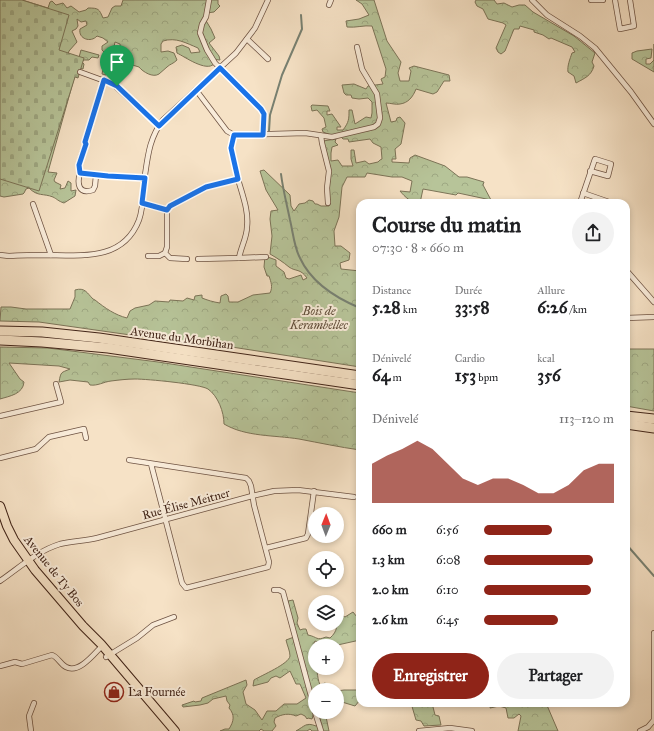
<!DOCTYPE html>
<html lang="fr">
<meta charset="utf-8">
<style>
body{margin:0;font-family:"IM FELL Great Primer",serif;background:#f2f2f2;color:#202124;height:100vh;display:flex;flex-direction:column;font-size:15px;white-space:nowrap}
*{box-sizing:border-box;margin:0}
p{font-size:13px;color:#757577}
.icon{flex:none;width:22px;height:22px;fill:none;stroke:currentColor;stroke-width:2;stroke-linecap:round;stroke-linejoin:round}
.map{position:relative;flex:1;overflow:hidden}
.sheet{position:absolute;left:356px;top:199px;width:274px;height:508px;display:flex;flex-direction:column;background:#fff;border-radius:12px;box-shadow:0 2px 6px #0003}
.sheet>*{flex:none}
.needle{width:26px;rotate:1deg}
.controls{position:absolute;left:308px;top:507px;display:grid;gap:8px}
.controls a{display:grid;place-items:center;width:36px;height:36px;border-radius:50%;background:#fff;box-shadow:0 2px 6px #0003;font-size:20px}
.pin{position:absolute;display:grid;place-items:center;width:34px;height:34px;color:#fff;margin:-41px -17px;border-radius:50% 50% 50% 0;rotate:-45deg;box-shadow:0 0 4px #0007}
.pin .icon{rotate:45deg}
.round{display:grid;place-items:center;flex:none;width:42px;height:42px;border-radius:21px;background:#f2f2f2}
.overview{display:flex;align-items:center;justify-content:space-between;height:68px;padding:0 16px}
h1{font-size:22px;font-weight:700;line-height:30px}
.figures{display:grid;grid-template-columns:repeat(3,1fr);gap:6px;height:68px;padding:4px 16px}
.figures div{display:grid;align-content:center}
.figures b{font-size:17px;font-weight:700}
.figures small{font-size:11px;font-weight:400}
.figures p{font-size:11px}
.chart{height:112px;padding:8px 16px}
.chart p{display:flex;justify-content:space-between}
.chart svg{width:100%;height:72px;margin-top:4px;fill:#8f2418;opacity:.7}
.cta{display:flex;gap:8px;margin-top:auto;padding:8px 16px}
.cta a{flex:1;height:46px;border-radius:24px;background:#8f2418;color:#fff;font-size:16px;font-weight:700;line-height:46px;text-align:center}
.cta a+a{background:#f2f2f2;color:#202124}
ul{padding:0 16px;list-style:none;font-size:13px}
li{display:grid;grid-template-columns:64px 48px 1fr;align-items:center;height:30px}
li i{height:10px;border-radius:5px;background:#8f2418}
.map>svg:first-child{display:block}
</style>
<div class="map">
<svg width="654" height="731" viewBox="0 0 654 731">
<defs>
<pattern id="forest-crowns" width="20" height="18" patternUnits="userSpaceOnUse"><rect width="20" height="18" fill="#b7c499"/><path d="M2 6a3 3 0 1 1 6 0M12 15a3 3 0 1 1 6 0" fill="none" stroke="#9ea883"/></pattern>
<pattern id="cemetery-stones" width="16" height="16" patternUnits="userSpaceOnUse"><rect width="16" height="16" fill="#b7c499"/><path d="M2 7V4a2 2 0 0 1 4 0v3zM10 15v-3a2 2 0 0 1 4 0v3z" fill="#9ea883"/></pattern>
</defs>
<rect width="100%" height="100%" fill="#f6e2c6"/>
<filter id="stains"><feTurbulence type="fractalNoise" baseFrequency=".005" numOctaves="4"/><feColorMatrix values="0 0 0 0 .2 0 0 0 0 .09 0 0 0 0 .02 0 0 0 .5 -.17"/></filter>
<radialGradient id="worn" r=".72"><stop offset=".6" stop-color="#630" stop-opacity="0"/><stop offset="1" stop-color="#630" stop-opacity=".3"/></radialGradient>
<!-- forest -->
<g fill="url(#forest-crowns)" stroke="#7c7458">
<path d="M 13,0 L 22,0 L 48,8 L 50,2 L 52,1 L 56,5 L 63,3 L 67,8 L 71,6 L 79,12 L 86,10 L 88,8 C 99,8 99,9 103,18 L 108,17 L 112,8 L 115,6 L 121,6 L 123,0 L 218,0 L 218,4 L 220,6 L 214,12 L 206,13 L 205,19 L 211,29 L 215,38 L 209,43 L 219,56 L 220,60 L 210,59 L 214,64 C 206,72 185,57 177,53 L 176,47 L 182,45 L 189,48 L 191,53 L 200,52 L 198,48 C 186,43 176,37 163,41 L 161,44 L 161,52 L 168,51 L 174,53 L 177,60 C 173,64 170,64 167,67 C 164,69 162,72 159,74 C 153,78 143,72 139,67 L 129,64 L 121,53 L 120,44 L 115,42 L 113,52 L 106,75 L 102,74 L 106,54 L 102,50 L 102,46 L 108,42 L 103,38 L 97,36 C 91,43 78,39 80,29 L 87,25 L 86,21 L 81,22 L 77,19 L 78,26 L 76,29 L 72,31 L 77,42 L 69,51 L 67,57 L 78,61 L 81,50 L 99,55 L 98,58 L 92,57 L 89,60 L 84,60 L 82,62 L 84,64 L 83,69 L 79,68 L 75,75 L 48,172 L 57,173 L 54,180 L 55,182 L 61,185 L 60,189 L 65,188 L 68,181 L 71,183 L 71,191 L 76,190 L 75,196 L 64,203 C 58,201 57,199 53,197 C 43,193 38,197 29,188 L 26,189 L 24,193 L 23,194 L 4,197 L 0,196 L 0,165 Z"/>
<path d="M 356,0 L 374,0 L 387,41 L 401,62 L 398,73 L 400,81 L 409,81 L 411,71 L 409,68 L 414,66 L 449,75 L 450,81 L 444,81 L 437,92 L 433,94 L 416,89 C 413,97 408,103 400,104 C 396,105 390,103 386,103 L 391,122 L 396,121 L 397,118 L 400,117 L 405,123 L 401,144 L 395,149 L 396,159 L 392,159 L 392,162 L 409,163 L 410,158 L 415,155 L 445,166 L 459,177 L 467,177 L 484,182 L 483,185 L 491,200 L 458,193 L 456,195 L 423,189 L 420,203 C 411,203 405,197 400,191 L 410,192 L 412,181 L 402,177 L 392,177 L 367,173 L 365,177 L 347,177 L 342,187 L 339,217 L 334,231 L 335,246 L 341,246 L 350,253 L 349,260 L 340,263 L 341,269 L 360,271 L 360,367 L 219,345 L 194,344 L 39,322 L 0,321 L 1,307 L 11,307 L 26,309 L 70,309 L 75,297 L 75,290 C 85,287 87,293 93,299 L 95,300 C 105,308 115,315 127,318 L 130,311 L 135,308 L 149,305 L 155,301 L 169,302 L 170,300 L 183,301 L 187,298 L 194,300 L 195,296 L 202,295 L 202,298 C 207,300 213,302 220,303 L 221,296 L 226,294 L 228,296 L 229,302 L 238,302 L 253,295 L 270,293 C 273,287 271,282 269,276 L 267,276 L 264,267 L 265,256 L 276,260 L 276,266 L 284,272 L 286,278 L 289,279 L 301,275 L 303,280 L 307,278 C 300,268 296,272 289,267 C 283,262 277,258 270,254 L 272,236 L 270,219 L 271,211 L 278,210 L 266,190 L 260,171 L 264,170 L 290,195 L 291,206 L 294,211 L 299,204 L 305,203 L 309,200 L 313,201 L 315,204 L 317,204 L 321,206 L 329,206 L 329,188 L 323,141 L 336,139 L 335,142 L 338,145 L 332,147 L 331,153 L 331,161 L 338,160 L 342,166 L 353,166 L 351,159 L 351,150 L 354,150 L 356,163 L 365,161 L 369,164 L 378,162 L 380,160 L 382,159 L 381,147 L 373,143 L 370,139 L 349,142 L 348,139 L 343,139 L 338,134 L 331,135 L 323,132 L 322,129 L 326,127 L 324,118 L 317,110 L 312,111 L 311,106 L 312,105 L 328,106 L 330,111 L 327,111 L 327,115 L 332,114 L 341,127 L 337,127 L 337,130 L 343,130 C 349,122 349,119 349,110 L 352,110 L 355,124 L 366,117 L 371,118 L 372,113 L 372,102 L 368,98 L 359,99 L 352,98 L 351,95 L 346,95 L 344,93 L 342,85 L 354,84 L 366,89 L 368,86 L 383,84 L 381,79 L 385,77 L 386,69 L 372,26 C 364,25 356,28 347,27 L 346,21 L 359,19 L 369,15 L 362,4 Z"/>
<path d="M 476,0 L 494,0 L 497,4 L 504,3 L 512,7 L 519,5 L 525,5 L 533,12 L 574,36 L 595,53 L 592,62 L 594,66 C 591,76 585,78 576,83 L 574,76 L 568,72 C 567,66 570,59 572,53 L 575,52 L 572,47 L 551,38 L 549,39 L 543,35 L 534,32 L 534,30 L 520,26 L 519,29 L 514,29 L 505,51 L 501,54 L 498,52 L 496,48 L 506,25 L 503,23 L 488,19 L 483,9 L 477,6 L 475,2 Z"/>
<polygon points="654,44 654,72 632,59 632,53 637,51 652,49 651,58 646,59 646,64 650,64 654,60"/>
<path d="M 0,347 L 48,348 L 158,362 L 360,393 L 360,450 C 339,447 320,443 299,439 C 274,435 246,437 224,424 C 224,412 218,396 208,389 C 200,384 147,379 135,379 C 127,379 119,380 111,381 C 103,382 98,386 90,385 L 88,382 L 70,380 L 59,382 C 61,371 61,373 70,369 L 59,366 L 9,363 L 20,379 L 24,382 C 23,394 10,396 0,399 Z"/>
<polygon points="626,349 654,349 654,411 626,406"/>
<path d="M 293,600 L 298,618 L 297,623 L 300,630 L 303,629 L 306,629 L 308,635 C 318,637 316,641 326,637 L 330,638 C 338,631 337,625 337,616 L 339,614 L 345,617 L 353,612 L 357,617 L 360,640 L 333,646 L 329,646 L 315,641 L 314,643 L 315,651 L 309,654 C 311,660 317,668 317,672 C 318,677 318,680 320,685 L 325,683 L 335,690 L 315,690 L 315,712 L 325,712 L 329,731 L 312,731 L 310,729 L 307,731 L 296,731 C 305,726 306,722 316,726 L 321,723 L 318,712 L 314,713 L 312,719 L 308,718 L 307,719 L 305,716 L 301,714 L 296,716 C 289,713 282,714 275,718 L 274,722 L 276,726 L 272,731 L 264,731 L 261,729 L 259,731 L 220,731 L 225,729 L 229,729 C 234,721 235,715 229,708 L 230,705 L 227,701 L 226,696 L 213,699 L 208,703 L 200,705 L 183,707 L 182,705 L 194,701 L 195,702 L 201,701 L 202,698 L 246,680 L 247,685 L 243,692 L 246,704 L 255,710 L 262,720 L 267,711 L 276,711 L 284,704 L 297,704 L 306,698 L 300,684 L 296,684 L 290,671 L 280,678 L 276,676 L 271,678 L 268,682 L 253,686 L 254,680 C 262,675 289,664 290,656 C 290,651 287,645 286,640 L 294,637 L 288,601 Z"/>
<polygon points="344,690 360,690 360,700 355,706 342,702 341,699 337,698 337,691"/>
<polygon points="411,703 432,703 435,715 439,716 441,725 424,726 421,721 416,720"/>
<polygon points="491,703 546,703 558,731 518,731 521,716 519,714 514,718 508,718 506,708 499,706 490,708"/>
</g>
<!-- cemetery -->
<polygon fill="url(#cemetery-stones)" stroke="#7c7458" points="0,0 22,0 69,15 59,50 84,58 78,78 75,77 39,191 0,179"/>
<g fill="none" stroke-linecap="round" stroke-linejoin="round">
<!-- stream -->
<g stroke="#788172" stroke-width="2">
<polyline points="269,131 270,115 282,75 302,29 301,15"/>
<path d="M 281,174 C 283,190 287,205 290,220 C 293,232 294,247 300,258 C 311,282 336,298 360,308"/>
<polyline points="626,544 654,576"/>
</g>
<defs>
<g id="street">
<polyline points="209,0 206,17 202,24 200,33 207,50 215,63 263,111 263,135"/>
<polyline points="532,0 547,15 580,36 595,48 631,92 654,124"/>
<polyline points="591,0 603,0"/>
<polyline points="615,0 620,29 634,26 630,0"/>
<polyline points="329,5 331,0"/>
<polyline points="247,39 268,59"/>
<polyline points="80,72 113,84 159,126"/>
<polyline points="196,90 227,131 234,135 305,133 332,137 374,127 378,124 380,118 377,94 362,69 357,47"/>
<polyline points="234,135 231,148 238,179"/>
<polyline points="321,136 322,143 329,171 327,188 328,203"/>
<path d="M 80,173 C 77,164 83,152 86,143 L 85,142 L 104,80"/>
<path d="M 96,175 L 95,186 L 93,190 C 78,195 77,183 80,173 L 108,176 L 145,178"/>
<polyline points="583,193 609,202"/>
<path d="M 142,203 L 167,210 L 170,206 L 206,187 L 238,179 C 242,194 249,211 247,227 C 247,237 241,247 239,258 L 198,259"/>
<polyline points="580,203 595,159 611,164 608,176 590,171"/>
<polyline points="33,204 51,255"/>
<polyline points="167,210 167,247 165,253 170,258 187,259"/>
<path d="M 0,255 L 9,256 C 24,255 38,255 52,255 C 86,256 124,259 139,220 C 144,206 143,189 145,175 C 148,154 150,137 163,120 L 236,53 L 255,28 L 268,0"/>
<polyline points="148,256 159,256 165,253"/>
<polyline points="239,258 266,257"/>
<polyline points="626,270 654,302"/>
<polyline points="626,318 654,317"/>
<polyline points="0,416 61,402 56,384"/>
<polyline points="0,458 36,449 49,437 84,429 86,438"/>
<polyline points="129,460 246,478 249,481 251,486 254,505 269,562 268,567 186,588 182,583 151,464"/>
<polyline points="266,548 306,538 308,534 314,491"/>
<path d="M 0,581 C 19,568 37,551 60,544 C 73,541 85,541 97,538 L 252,496 L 274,491 L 298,490 L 354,497"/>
<polyline points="274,590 279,590 283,592 315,711"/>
<polyline points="106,657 137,638 153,625 174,617"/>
<path d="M 0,666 L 15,662 L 22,664 L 52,655 C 58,657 60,664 66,667 C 79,674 94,654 102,646"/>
<polyline points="315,712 321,731"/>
<polyline points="31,731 29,716 34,703"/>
<polyline points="419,731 450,728 472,731"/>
<polyline points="640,731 648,727 654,720 654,633"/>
</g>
<polyline id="primary" points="0,506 7,526 14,540 35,570 83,626 101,644 175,731"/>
<g id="highway">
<polyline points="0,331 42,332 99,338 360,376"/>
<polyline points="0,340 42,342 108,348 360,385"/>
<polyline points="626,416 654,419"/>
<polyline points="626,424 654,428"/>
</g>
</defs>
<!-- street casing -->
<use href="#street" stroke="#6e5343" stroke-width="6"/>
<!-- primary casing -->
<use href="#primary" stroke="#402317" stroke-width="10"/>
<!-- highway casing -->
<use href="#highway" stroke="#402317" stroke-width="11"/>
<!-- street -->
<use href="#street" stroke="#f9ecda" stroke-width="4.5"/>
<!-- primary -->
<use href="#primary" stroke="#f6e2c6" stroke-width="8"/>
<!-- highway -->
<use href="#highway" stroke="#f6e2c6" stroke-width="9"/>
</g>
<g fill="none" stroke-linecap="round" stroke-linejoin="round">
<defs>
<polygon id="route" points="220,68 261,109 264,114 263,135 234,135 231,148 238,179 206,187 170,206 167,210 142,203 145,178 108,176 80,173 79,165 86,144 85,142 104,80 117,86 159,126"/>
</defs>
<!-- route casing -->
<use href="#route" stroke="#fff" stroke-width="8"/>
<!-- route -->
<use href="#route" stroke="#1a73e8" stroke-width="5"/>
</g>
<!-- icons -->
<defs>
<symbol id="shop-ring" viewBox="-11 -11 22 22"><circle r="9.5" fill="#f9ecda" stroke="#8f2418" stroke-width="1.5"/><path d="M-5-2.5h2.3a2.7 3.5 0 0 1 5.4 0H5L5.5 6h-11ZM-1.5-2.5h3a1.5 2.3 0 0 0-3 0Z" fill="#8f2418"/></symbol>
</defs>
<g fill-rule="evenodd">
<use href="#shop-ring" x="103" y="681" width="22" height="22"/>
</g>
<g text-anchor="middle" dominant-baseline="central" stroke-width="4" stroke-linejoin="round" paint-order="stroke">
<!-- park labels -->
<g font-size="12" font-style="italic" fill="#5e4b38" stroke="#f9ecda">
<text x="319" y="311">Bois de<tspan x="319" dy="14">Kerambellec</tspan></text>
</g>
<!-- street labels -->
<g font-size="12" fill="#402317" stroke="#f9ecda">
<text transform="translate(182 338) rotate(8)">Avenue du Morbihan</text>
<text transform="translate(186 504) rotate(-15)">Rue Élise Meitner</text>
<text transform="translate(54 571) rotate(51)">Avenue de Ty Bos</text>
</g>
<!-- poi labels -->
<g font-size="12" fill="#402317" stroke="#f9ecda" text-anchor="start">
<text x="128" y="692">La Fournée</text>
</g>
</g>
<rect width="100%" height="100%" filter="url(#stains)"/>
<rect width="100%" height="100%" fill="url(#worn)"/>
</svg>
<div class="controls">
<a><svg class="needle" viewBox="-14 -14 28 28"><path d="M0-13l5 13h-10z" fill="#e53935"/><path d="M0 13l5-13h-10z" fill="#757577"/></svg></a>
<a><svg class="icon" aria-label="locate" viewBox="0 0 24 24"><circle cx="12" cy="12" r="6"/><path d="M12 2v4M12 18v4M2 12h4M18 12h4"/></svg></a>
<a><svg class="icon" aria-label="layers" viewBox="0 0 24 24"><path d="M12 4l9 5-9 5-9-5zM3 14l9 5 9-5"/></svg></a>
<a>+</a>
<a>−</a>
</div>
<div class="pin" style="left:117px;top:86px;background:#1e9e55"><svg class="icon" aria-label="arrive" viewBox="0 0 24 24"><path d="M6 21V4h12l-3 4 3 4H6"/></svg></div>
<section class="sheet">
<div class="overview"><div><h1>Course du matin</h1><p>07:30 · 8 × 660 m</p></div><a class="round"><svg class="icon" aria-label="share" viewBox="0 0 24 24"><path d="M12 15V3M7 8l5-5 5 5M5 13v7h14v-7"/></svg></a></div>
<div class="figures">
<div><p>Distance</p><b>5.28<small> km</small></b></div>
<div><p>Durée</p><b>33:58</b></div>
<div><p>Allure</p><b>6:26<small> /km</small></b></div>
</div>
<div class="figures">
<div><p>Dénivelé</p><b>64<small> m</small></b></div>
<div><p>Cardio</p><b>153<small> bpm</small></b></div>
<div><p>kcal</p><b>356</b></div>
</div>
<div class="chart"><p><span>Dénivelé</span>113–120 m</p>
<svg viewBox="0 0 160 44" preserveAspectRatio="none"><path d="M0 44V20L10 15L20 11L30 6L40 11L50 20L60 29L70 33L80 29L90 29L100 33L110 38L120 38L130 33L140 24L150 20L160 20V44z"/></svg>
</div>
<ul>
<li><b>660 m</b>6:56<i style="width:52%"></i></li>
<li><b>1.3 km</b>6:08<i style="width:84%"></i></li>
<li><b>2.0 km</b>6:10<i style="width:82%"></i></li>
<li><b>2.6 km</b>6:45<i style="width:57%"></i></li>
</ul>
<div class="cta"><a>Enregistrer</a><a>Partager</a></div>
</section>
</div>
